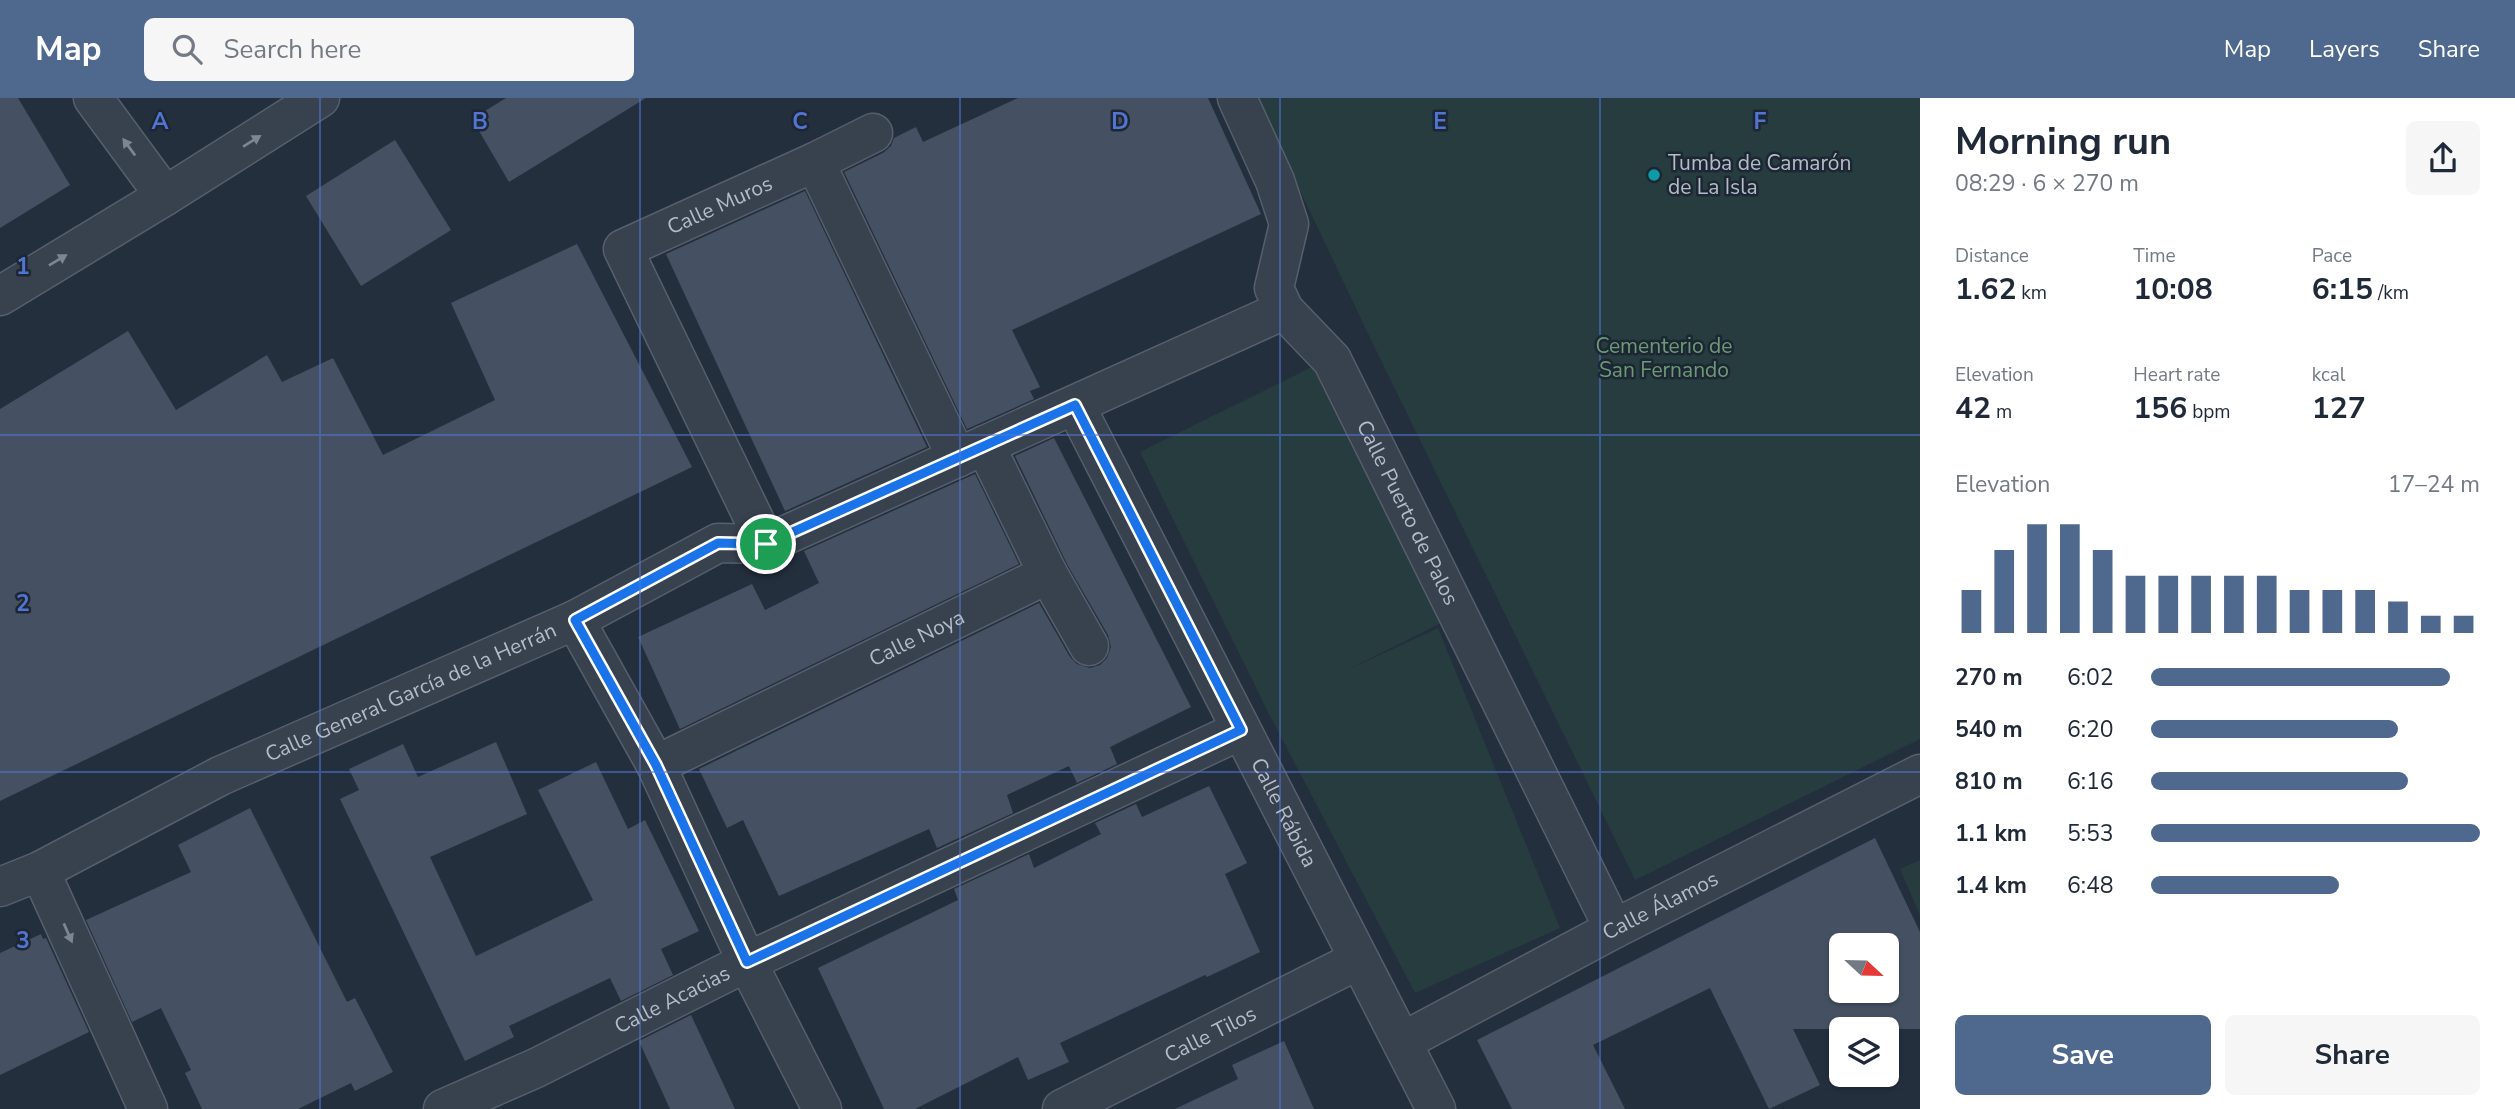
<!DOCTYPE html>
<meta charset="utf-8">
<style>
body{margin:0;font-family:"Nunito Sans",sans-serif;background:#f6f6f7;color:#1f2937;height:100vh;display:flex;flex-direction:column;font-size:26px;white-space:nowrap}
*{box-sizing:border-box;margin:0}
p{font-size:23px;color:#747a83}
.icon{flex:none;width:38px;height:38px;fill:none;stroke:currentColor;stroke-width:2;stroke-linecap:round;stroke-linejoin:round}
.map{position:relative;flex:1;overflow:hidden}
.panel{display:flex;flex-direction:column;background:#fff;width:595px}
.panel>*{flex:none}
.needle{width:46px;rotate:112deg}
.tools{position:absolute;left:1829px;top:835px;display:grid;gap:14px}
.tools a{display:grid;place-items:center;width:70px;height:70px;border-radius:10px;background:#fff;box-shadow:0 2px 5px #0004;font-size:35px}
.pin{position:absolute;display:grid;place-items:center;width:60px;height:60px;color:#fff;margin:-30px;border:4px solid #fff;border-radius:50%;box-shadow:0 2px 7px #0007}
.round{display:grid;place-items:center;flex:none;width:74px;height:74px;border-radius:10px;background:#f6f6f7}
.summary{display:flex;align-items:center;justify-content:space-between;height:119px;padding:0 35px}
h1{font-size:38px;font-weight:700;line-height:52px}
.metrics{display:grid;grid-template-columns:repeat(3,1fr);gap:10px;height:119px;padding:7px 35px}
.metrics div{display:grid;align-content:center}
.metrics b{font-size:30px;font-weight:700}
.metrics small{font-size:19px;font-weight:400}
.metrics p{font-size:19px}
.chart{height:196px;padding:14px 35px}
.chart p{display:flex;justify-content:space-between}
.chart svg{width:100%;height:126px;margin-top:7px;stroke:#4f688e;stroke-width:6}
.cta{display:flex;gap:14px;margin-top:auto;padding:14px 35px}
.cta a{flex:1;height:80px;border-radius:10px;background:#4f688e;color:#fff;font-size:28px;font-weight:700;line-height:80px;text-align:center}
.cta a+a{background:#f6f6f7;color:#1f2937}
ul{padding:0 35px;list-style:none;font-size:23px}
li{display:grid;grid-template-columns:112px 84px 1fr;align-items:center;height:52px}
li i{height:18px;border-radius:9px;background:#4f688e}
header{display:flex;align-items:center;gap:42px;box-sizing:border-box;height:98px;padding:0 35px;background:#4f688e;color:#fff}
header strong{font-size:33px}
nav{display:flex;gap:38px;margin-inline-start:auto;font-size:24px}
.search{width:490px;height:63px;background:#f6f6f7;display:flex;align-items:center;gap:18px;box-sizing:border-box;padding:0 24px;border-radius:10px;color:#747a83;font-size:26px}
main{display:flex;flex:1;min-height:0}
.map>svg:first-child{display:block}
</style>
<header>
<strong>Map</strong>
<div class="search"><svg class="icon" aria-label="search" viewBox="0 0 24 24"><circle cx="10" cy="10" r="6"/><path d="M15 15l6 6"/></svg>Search here</div>
<nav><a>Map</a><a>Layers</a><a>Share</a></nav>
</header>
<main>
<div class="map">
<svg width="1920" height="1011" viewBox="0 0 1920 1011">
<rect width="100%" height="100%" fill="#242f3e"/>
<!-- green -->
<g fill="#263c3f">
<polygon points="1256,0 1920,0 1920,641 1635,782 1373,246"/>
<polygon points="1318,266 1445,523 1345,573 1438,530 1560,830 1415,895 1267,612 1140,354"/>
<polygon points="1920,762 1920,817 1900,771"/>
</g>
<!-- building -->
<g fill="#455162" fill-rule="evenodd">
<polygon points="0,0 18,0 70,87 0,130"/>
<polygon points="506,0 646,0 509,84 472,21"/>
<polygon points="1018,0 1208,0 1261,116 1012,232 1040,289 1030,293 1034,301 967,331 844,74 883,55 891,48 894,40 916,29 923,44"/>
<polygon points="395,42 451,132 361,188 306,98"/>
<polygon points="805,93 927,349 785,413 666,156"/>
<polygon points="577,146 692,369 0,703 0,311 128,233 176,312 267,257 282,284 333,260 383,357 495,302 451,205"/>
<polygon points="1054,340 1191,609 1110,649 1117,666 1077,685 1069,668 1007,697 1013,715 937,750 929,731 779,798 743,722 727,730 699,671 1039,505 1070,559 1077,566 1090,570 1100,567 1107,560 1111,549 1108,537 1067,466 1015,358"/>
<polygon points="975,376 1019,466 680,631 638,539 752,486 765,512 819,485 804,453"/>
<polygon points="496,644 527,716 430,759 476,858 593,802 538,692 596,664 628,731 645,722 699,833 661,851 673,877 621,903 610,880 509,928 514,939 465,963 340,701 359,692 349,671 403,646 418,679"/>
<polygon points="1209,688 1247,765 1225,776 1260,854 1207,879 1205,877 1060,945 1069,964 1028,982 1018,959 915,1011 884,1011 818,870 958,802 954,791 1029,756 1034,770 1101,736 1095,725 1136,706 1142,719"/>
<polygon points="250,710 347,904 355,900 393,974 355,993 351,985 298,1011 202,1011 185,975 191,972 161,910 132,924 86,822 191,774 178,747"/>
<path d="M 1875,740 L 1920,834 L 1920,931 L 1793,931 L 1820,987 L 1769,1011 L 1710,890 L 1593,947 L 1625,1011 L 1512,1011 L 1477,942 ZM 1841,847 L 1886,847 L 1886,892 L 1841,892 Z"/>
<polygon points="41,836 43,841 46,840 89,934 0,977 0,855"/>
<polygon points="691,917 735,1011 670,1011 639,943"/>
<polygon points="1284,943 1314,1011 1175,1011 1238,981 1232,967"/>
</g>
<g fill="none" stroke-linecap="round" stroke-linejoin="round">
<defs>
<g id="minor">
<polyline points="93,0 165,98"/>
<path id="s1" d="M 1237,0 L 1275,83 L 1289,126 L 1274,190 L 1284,212 L 1332,262 L 1614,831"/>
<polyline points="815,64 873,35"/>
<polyline points="0,198 165,98 320,0"/>
<path id="s2" d="M 1075,307 L 1436,1011"/>
<path id="s3" d="M 766,446 L 623,151 L 815,64 L 957,360"/>
<polyline points="1048,476 1089,548"/>
<polyline points="575,522 656,667 747,864 822,1011"/>
<path id="s4" d="M 656,667 L 1048,476 L 985,347"/>
<polyline points="40,773 148,1011"/>
<path id="s5" d="M 0,789 L 40,773 L 220,678 L 575,522 L 718,445 L 766,446 L 1284,212"/>
<path id="s6" d="M 1402,944 L 1614,831 L 1920,676"/>
<path id="s7" d="M 443,1011 L 536,970 L 747,864 L 1241,632"/>
<path id="s8" d="M 1062,1011 L 1358,862"/>
</g>
</defs>
<!-- minor casing -->
<use href="#minor" stroke="#565f6c" stroke-width="41"/>
<!-- minor -->
<use href="#minor" stroke="#38414e" stroke-width="38"/>
</g>
<!-- one-way arrows -->
<defs><path id="oneway-solid" d="M-6-.8H1V-3.2L6.5 0L1 3.2V.8H-6Z" transform="scale(1.75)"/></defs>
<g fill="#7c8592">
<use href="#oneway-solid" transform="translate(252 43) rotate(-32)"/>
<use href="#oneway-solid" transform="translate(129 49) rotate(-126)"/>
<use href="#oneway-solid" transform="translate(58 162) rotate(-31)"/>
<use href="#oneway-solid" transform="translate(68 835) rotate(66)"/>
</g>
<g fill="none" stroke-linecap="round" stroke-linejoin="round">
<defs>
<polygon id="route" points="1075,307 1241,632 747,864 656,667 575,522 718,445 766,446"/>
</defs>
<!-- route casing -->
<use href="#route" stroke="#fff" stroke-width="14"/>
<!-- route -->
<use href="#route" stroke="#1a73e8" stroke-width="9"/>
</g>
<!-- grid -->
<path fill="none" stroke="#5274d3" stroke-width="2" stroke-opacity="0.55" d="M 320,0 L 320,1011M 640,0 L 640,1011M 960,0 L 960,1011M 1280,0 L 1280,1011M 1600,0 L 1600,1011M 0,337 L 1920,337M 0,674 L 1920,674"/>
<!-- markers -->
<circle fill="#0f9aa8" stroke="#1d2633" stroke-width="2.5" cx="1654" cy="77" r="7"/>
<g text-anchor="middle" dominant-baseline="central" stroke-width="5" stroke-linejoin="round" paint-order="stroke">
<!-- poi labels -->
<g font-size="21" fill="#b4bcc9" stroke="#1d2633" text-anchor="start">
<text x="1668" y="65">Tumba de Camarón<tspan x="1668" dy="24">de La Isla</tspan></text>
</g>
<!-- street labels -->
<g font-size="21" fill="#b4bcc9" stroke="#1d2633">
<text stroke="none"><textPath href="#s3" startOffset="434">Calle Muros</textPath></text>
<text stroke="none"><textPath href="#s1" startOffset="466">Calle Puerto de Palos</textPath></text>
<text stroke="none"><textPath href="#s4" startOffset="290">Calle Noya</textPath></text>
<text stroke="none"><textPath href="#s5" startOffset="455">Calle General García de la Herrán</textPath></text>
<text stroke="none"><textPath href="#s2" startOffset="458">Calle Rábida</textPath></text>
<text stroke="none"><textPath href="#s6" startOffset="292">Calle Álamos</textPath></text>
<text stroke="none"><textPath href="#s7" startOffset="254">Calle Acacias</textPath></text>
<text stroke="none"><textPath href="#s8" startOffset="166">Calle Tilos</textPath></text>
</g>
<!-- park labels -->
<g font-size="21" fill="#6b9a76" stroke="#1d2633">
<text x="1664" y="248">Cementerio de<tspan x="1664" dy="24">San Fernando</tspan></text>
</g>
</g>
<g font-size="23" text-anchor="middle" font-weight="bold" fill="#5274d3" stroke="#1d2633" stroke-width="5" stroke-linejoin="round" paint-order="stroke">
<text x="160" y="31">A</text>
<text x="480" y="31">B</text>
<text x="800" y="31">C</text>
<text x="1120" y="31">D</text>
<text x="1440" y="31">E</text>
<text x="1760" y="31">F</text>
<text x="23" y="176">1</text>
<text x="23" y="513">2</text>
<text x="23" y="850">3</text>
</g>
</svg>
<div class="tools">
<a><svg class="needle" viewBox="-14 -14 28 28"><path d="M0-13l5 13h-10z" fill="#e53935"/><path d="M0 13l5-13h-10z" fill="#747a83"/></svg></a>
<a><svg class="icon" aria-label="layers" viewBox="0 0 24 24"><path d="M12 4l9 5-9 5-9-5zM3 14l9 5 9-5"/></svg></a>
</div>
<div class="pin" style="left:766px;top:446px;background:#1e9e55"><svg class="icon" aria-label="arrive" viewBox="0 0 24 24"><path d="M6 21V4h12l-3 4 3 4H6"/></svg></div>
</div>
<section class="panel">
<div class="summary"><div><h1>Morning run</h1><p>08:29 · 6 × 270 m</p></div><a class="round"><svg class="icon" aria-label="share" viewBox="0 0 24 24"><path d="M12 15V3M7 8l5-5 5 5M5 13v7h14v-7"/></svg></a></div>
<div class="metrics">
<div><p>Distance</p><b>1.62<small> km</small></b></div>
<div><p>Time</p><b>10:08</b></div>
<div><p>Pace</p><b>6:15<small> /km</small></b></div>
</div>
<div class="metrics">
<div><p>Elevation</p><b>42<small> m</small></b></div>
<div><p>Heart rate</p><b>156<small> bpm</small></b></div>
<div><p>kcal</p><b>127</b></div>
</div>
<div class="chart"><p><span>Elevation</span>17–24 m</p>
<svg viewBox="0 0 160 44" preserveAspectRatio="none"><path d="M5 44V29M15 44V15M25 44V6M35 44V6M45 44V15M55 44V24M65 44V24M75 44V24M85 44V24M95 44V24M105 44V29M115 44V29M125 44V29M135 44V33M145 44V38M155 44V38"/></svg>
</div>
<ul>
<li><b>270 m</b>6:02<i style="width:91%"></i></li>
<li><b>540 m</b>6:20<i style="width:75%"></i></li>
<li><b>810 m</b>6:16<i style="width:78%"></i></li>
<li><b>1.1 km</b>5:53<i style="width:100%"></i></li>
<li><b>1.4 km</b>6:48<i style="width:57%"></i></li>
</ul>
<div class="cta"><a>Save</a><a>Share</a></div>
</section>
</main>
